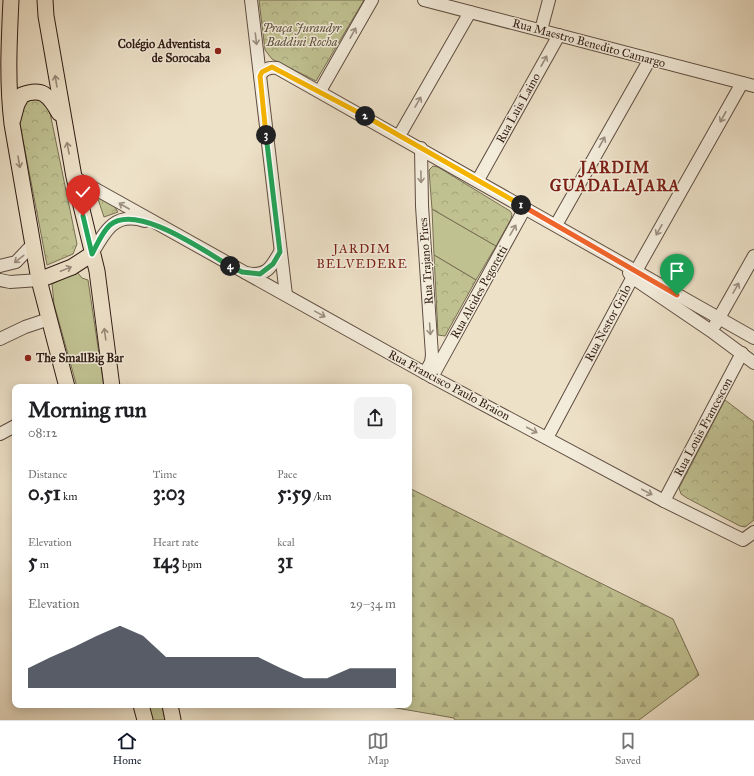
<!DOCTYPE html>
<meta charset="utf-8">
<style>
body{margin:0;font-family:"IM FELL Great Primer",serif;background:#f2f2f2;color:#202124;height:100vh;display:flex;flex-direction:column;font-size:15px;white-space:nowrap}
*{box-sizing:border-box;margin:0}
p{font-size:13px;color:#757577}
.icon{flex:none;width:22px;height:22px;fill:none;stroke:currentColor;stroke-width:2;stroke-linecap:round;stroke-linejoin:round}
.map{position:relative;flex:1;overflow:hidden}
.sheet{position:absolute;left:12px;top:384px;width:400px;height:324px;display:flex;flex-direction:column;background:#fff;border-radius:8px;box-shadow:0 2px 10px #0003}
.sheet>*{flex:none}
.pin{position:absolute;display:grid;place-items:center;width:34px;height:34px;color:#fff;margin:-41px -17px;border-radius:50% 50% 50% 0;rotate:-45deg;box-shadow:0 0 4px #0007}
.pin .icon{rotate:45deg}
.km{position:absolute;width:20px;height:20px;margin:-10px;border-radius:50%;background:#222;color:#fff;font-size:11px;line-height:20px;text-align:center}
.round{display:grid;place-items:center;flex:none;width:42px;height:42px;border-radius:8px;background:#f2f2f2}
.head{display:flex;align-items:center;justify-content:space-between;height:68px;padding:0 16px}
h1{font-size:22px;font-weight:700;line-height:30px}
.stats{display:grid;grid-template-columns:repeat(3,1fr);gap:6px;height:68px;padding:4px 16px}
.stats div{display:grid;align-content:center}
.stats b{font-size:20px;font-weight:700}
.stats small{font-size:11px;font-weight:400}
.stats p{font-size:11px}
.chart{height:112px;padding:8px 16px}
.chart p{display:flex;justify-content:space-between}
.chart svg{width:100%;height:72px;margin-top:4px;fill:#111827;opacity:.7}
.tab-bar{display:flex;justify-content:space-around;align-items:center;height:56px;border-top:1px solid #e0e0e0;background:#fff;font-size:11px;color:#757577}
.tab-bar a{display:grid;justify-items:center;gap:2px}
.tab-bar .on{color:#111827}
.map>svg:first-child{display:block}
</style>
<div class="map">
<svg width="754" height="720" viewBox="0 0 754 720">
<defs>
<pattern id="forest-firs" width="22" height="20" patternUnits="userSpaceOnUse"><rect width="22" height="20" fill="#c0c191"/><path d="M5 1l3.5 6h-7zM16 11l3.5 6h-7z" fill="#a5a57c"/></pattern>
<pattern id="park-crowns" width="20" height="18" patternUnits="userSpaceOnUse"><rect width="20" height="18" fill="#c0c191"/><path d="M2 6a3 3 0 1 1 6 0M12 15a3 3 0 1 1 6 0" fill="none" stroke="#a5a57c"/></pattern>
</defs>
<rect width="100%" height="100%" fill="#ede1c8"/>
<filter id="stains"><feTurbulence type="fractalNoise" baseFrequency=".005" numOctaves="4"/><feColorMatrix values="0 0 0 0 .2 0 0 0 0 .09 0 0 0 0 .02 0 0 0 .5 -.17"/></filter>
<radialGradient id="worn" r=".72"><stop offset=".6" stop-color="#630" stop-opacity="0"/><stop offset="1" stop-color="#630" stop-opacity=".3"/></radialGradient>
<!-- grass -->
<g fill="#c0c191" stroke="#786e52">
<polygon points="432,209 496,246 476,280 434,255"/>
<polygon points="77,272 82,278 88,280 104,387 77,387 54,304 52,284"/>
<polygon points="147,705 162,705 165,720 150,720"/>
</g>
<!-- forest -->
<polygon fill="url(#forest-firs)" stroke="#786e52" points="409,488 673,619 699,675 639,720 455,720 454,718 379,705 409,705"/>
<!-- park -->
<g fill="url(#park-crowns)" stroke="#786e52">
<polygon points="259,0 364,0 316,81 272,59 265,50"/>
<polygon points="40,96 48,103 77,244 73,254 47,265 18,114 22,102"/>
<polygon points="433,166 438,167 510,211 512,214 511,219 496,246 432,209 429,170"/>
<polygon points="97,196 114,206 118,212 104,217"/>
<polygon points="434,255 476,280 445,336 438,335"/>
<polygon points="725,400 754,422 754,520 745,527 740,526 687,498 681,494 679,488"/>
</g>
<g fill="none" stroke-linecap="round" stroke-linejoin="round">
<defs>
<g id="minor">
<polyline points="251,0 286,295"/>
<polyline points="424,0 754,86"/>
<polyline points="541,30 549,0"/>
<path d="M 260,76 C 263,69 269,67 277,68 L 754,338"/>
<polyline points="320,91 372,0"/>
<polyline points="399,136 470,12"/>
<polyline points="421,148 422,206 432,355 431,362 425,373"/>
<polyline points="74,177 432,377 664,501 743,540 754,532"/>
<polyline points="478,180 559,35"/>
<polyline points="556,225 650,59"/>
<path d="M 92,254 C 105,231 115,211 145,221"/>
<polyline points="0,266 16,262 33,244"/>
<path d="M 246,273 C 266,277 271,268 280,252"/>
<polyline points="629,273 633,278 711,331 754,363"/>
<polyline points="0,280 10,282 39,280"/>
<polyline points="715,325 754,256"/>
<polyline points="0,339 25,327 49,319"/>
<polyline points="432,377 525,208"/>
<polyline points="0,434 15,426"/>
<polyline points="547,438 636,271 742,83"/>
<polyline points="664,501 742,353"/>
</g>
<g id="major">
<path d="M 11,0 C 9,42 7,82 12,124 L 39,280 L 67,387"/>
<polyline points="45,0 46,16 74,177 97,271 112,387"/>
<path d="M 13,119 L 17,104 L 22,95 C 42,87 49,95 59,113"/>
<polyline points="39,280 72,267 92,254"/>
<polyline points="141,705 145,720"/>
<polyline points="170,705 173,720"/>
</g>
</defs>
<!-- minor casing -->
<use href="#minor" stroke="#5f4d41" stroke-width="14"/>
<!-- major casing -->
<use href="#major" stroke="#301c14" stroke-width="17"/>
<!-- minor -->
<use href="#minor" stroke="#f3ecdb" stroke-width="12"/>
<!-- major -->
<use href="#major" stroke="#ede1c8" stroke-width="15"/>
</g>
<!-- one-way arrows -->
<defs><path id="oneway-shaft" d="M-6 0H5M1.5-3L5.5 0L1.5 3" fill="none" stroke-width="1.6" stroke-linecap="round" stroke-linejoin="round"/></defs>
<g stroke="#9b8e81">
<use href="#oneway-shaft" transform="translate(353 33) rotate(-61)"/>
<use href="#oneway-shaft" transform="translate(256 39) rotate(83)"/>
<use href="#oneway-shaft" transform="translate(544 61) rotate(-61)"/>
<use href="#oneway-shaft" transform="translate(418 102) rotate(-60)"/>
<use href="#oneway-shaft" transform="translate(723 117) rotate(119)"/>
<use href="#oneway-shaft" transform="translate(602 142) rotate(-61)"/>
<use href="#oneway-shaft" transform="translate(421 177) rotate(89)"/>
<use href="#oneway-shaft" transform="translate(124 206) rotate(-150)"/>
<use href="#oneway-shaft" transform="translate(513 230) rotate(-60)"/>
<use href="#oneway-shaft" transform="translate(659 230) rotate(119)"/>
<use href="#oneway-shaft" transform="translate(19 259) rotate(142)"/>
<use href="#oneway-shaft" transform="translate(736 288) rotate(-60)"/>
<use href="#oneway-shaft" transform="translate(320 314) rotate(29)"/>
<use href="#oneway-shaft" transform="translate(430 329) rotate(86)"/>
<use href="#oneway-shaft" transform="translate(532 430) rotate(28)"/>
<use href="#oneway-shaft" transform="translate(647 492) rotate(28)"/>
</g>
<g stroke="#988877">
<use href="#oneway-shaft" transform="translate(56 81) rotate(-99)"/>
<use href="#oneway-shaft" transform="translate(68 148) rotate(-101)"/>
<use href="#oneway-shaft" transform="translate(19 162) rotate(80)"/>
<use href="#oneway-shaft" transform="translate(66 269) rotate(-22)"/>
<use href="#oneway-shaft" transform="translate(105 334) rotate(-98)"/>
</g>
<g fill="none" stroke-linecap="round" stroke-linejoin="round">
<defs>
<polyline id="split-1" points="521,205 677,295"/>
<polyline id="split-2" points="365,116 521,205"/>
<polyline id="split-3" points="266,135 260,76 262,72 272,67 365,116"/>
<polyline id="split-4" points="230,266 242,272 260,274 273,264 280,252 266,135"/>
<path id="split-5" d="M 83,216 L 92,254 C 97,245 102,232 110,225 C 137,203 204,251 230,266"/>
</defs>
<!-- split-1 casing -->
<use href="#split-1" stroke="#fff" stroke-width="8"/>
<!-- split-2 casing -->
<use href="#split-2" stroke="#fff" stroke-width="8"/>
<!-- split-3 casing -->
<use href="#split-3" stroke="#fff" stroke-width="8"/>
<!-- split-4 casing -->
<use href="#split-4" stroke="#fff" stroke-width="8"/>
<!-- split-5 casing -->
<use href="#split-5" stroke="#fff" stroke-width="8"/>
<!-- split-1 -->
<use href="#split-1" stroke="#f0652b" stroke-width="5"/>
<!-- split-2 -->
<use href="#split-2" stroke="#f5b400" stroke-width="5"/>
<!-- split-3 -->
<use href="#split-3" stroke="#f5b400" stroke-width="5"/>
<!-- split-4 -->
<use href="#split-4" stroke="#22a559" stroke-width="5"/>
<!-- split-5 -->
<use href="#split-5" stroke="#22a559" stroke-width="5"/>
</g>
<!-- markers -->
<g fill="#8f2418" stroke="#f3ecdb" stroke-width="1.5">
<circle cx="218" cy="51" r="4"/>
<circle cx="28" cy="358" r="4"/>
</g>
<g text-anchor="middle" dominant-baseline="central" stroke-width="3" stroke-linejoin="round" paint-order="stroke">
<!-- park labels -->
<g font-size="12" font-style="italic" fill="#5b4e3a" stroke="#f3ecdb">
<text x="302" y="28">Praça Jurandyr<tspan x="302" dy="14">Baddini Rocha</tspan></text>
</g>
<!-- street labels -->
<g font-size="12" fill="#301c14" stroke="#f3ecdb">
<text transform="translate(589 43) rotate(15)">Rua Maestro Benedito Camargo</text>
<text transform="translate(518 108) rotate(-61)">Rua Luis Laino</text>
<text transform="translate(426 261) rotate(-94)">Rua Trajano Pires</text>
<text transform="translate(479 292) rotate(-61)">Rua Alcides Pegoretti</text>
<text transform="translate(608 323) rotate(-62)">Rua Nestor Grilo</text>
<text transform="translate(449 385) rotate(28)">Rua Francisco Paulo Braion</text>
<text transform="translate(703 427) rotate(-62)">Rua Louis Francescon</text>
</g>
<!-- poi labels -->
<g font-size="12" font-weight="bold" fill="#301c14" stroke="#f3ecdb" text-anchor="end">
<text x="210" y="44">Colégio Adventista<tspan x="210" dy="14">de Sorocaba</tspan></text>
<text x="36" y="358" text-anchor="start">The SmallBig Bar</text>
</g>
<!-- neighbourhood labels -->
<g font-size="13" letter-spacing="1" fill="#7a1f14" stroke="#f3ecdb">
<text x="362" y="249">JARDIM<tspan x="362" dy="15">BELVEDERE</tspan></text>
</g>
<!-- district labels -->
<g font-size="16" font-weight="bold" letter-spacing="1" fill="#7a1f14" stroke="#f3ecdb">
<text x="615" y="167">JARDIM<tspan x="615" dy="18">GUADALAJARA</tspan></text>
</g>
</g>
<rect width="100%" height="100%" filter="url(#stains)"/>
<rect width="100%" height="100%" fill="url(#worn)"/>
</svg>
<div class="pin" style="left:677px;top:295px;background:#1e9e55"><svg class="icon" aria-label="arrive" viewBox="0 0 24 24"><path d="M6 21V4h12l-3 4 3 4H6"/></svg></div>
<div class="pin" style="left:83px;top:216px;background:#d93025"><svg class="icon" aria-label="check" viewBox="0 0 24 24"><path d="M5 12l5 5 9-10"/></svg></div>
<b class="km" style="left:521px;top:205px">1</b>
<b class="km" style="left:365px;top:116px">2</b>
<b class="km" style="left:266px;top:135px">3</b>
<b class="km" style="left:230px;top:266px">4</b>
<section class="sheet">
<div class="head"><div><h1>Morning run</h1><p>08:12</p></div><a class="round"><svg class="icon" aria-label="share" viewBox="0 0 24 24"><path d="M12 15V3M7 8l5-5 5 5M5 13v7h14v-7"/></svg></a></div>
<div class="stats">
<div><p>Distance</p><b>0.51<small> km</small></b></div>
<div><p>Time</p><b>3:03</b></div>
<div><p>Pace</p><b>5:59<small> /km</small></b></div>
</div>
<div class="stats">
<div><p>Elevation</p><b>5<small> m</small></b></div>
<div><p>Heart rate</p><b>143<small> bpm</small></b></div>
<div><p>kcal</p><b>31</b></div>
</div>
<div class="chart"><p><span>Elevation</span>29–34 m</p>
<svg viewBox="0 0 160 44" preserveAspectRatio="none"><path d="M0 44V32L10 25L20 19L30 12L40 6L50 12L60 25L70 25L80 25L90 25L100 25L110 32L120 38L130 38L140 32L150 32L160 32V44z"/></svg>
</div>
</section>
</div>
<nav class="tab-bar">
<a class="on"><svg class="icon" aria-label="home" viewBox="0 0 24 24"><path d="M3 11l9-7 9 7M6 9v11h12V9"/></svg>Home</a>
<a><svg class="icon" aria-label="map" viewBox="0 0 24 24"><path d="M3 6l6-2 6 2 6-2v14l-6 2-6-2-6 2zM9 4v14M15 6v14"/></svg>Map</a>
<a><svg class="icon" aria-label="saved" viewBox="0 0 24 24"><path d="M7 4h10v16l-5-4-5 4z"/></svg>Saved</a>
</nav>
